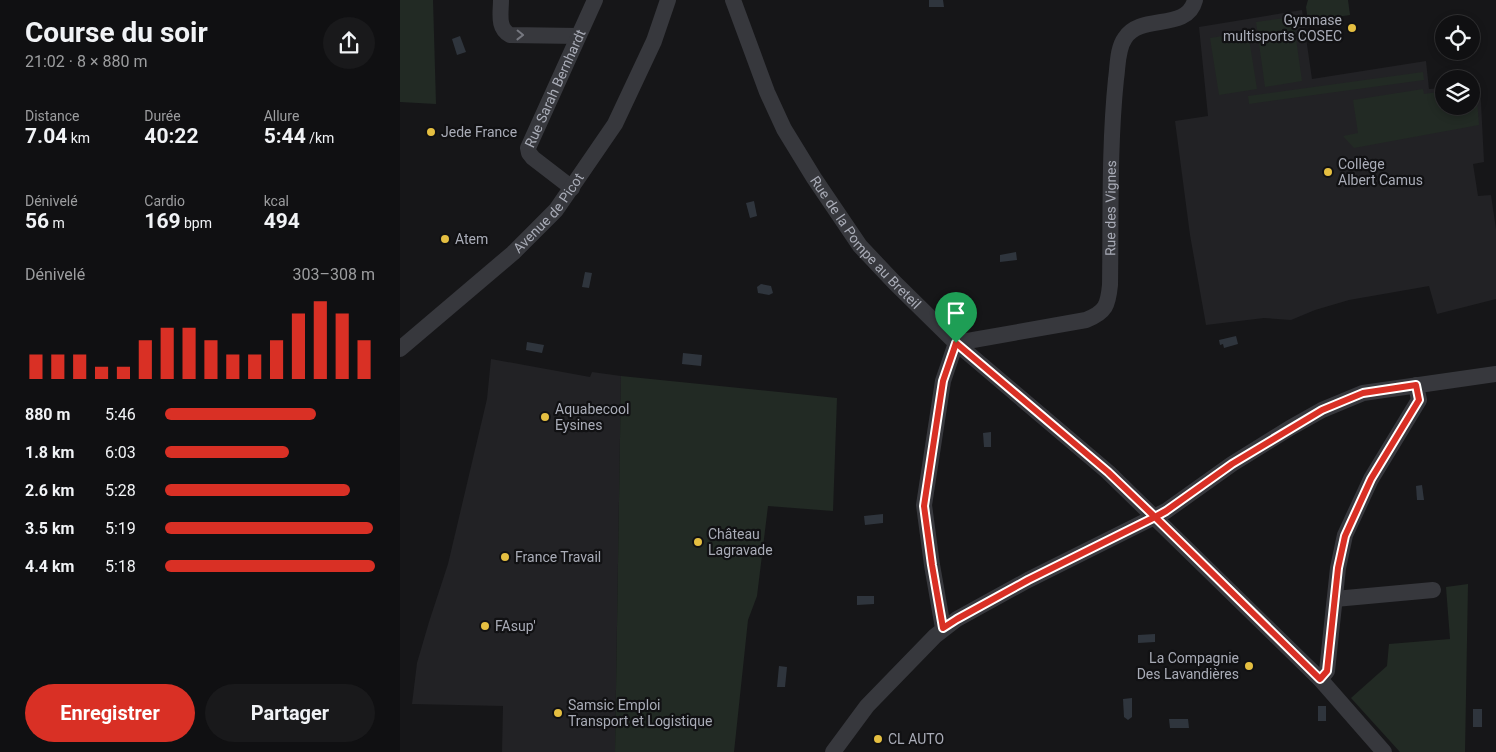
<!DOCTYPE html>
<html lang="fr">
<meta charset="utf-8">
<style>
body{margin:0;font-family:Roboto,sans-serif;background:#19191b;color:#f1f3f6;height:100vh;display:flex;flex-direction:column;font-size:19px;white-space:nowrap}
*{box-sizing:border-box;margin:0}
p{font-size:16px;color:#9c9d9f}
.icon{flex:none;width:28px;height:28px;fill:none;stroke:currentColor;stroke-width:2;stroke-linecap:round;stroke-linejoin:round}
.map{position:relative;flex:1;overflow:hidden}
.sheet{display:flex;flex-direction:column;background:#101012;width:400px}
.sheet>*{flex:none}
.controls{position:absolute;left:1035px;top:15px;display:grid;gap:10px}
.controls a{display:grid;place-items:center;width:45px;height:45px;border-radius:50%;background:#101012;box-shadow:0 2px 8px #0003,0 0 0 1px #303032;font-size:25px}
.pin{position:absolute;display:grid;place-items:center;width:42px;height:42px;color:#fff;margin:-51px -21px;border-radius:50% 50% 50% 0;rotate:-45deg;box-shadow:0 0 5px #0007}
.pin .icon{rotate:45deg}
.round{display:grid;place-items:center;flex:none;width:52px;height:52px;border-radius:26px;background:#19191b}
.headline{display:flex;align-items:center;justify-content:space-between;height:85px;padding:0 25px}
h1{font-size:28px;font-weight:700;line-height:38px}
.metrics{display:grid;grid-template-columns:repeat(3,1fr);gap:8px;height:85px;padding:5px 25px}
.metrics div{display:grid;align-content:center}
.metrics b{font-size:21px;font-weight:700}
.metrics small{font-size:14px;font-weight:400}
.metrics p{font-size:14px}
.chart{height:140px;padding:10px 25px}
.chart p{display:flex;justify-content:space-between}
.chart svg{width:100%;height:90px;margin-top:5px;stroke:#d93025;stroke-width:6}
.action{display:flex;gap:10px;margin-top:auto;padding:10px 25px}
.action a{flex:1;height:58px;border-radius:30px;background:#d93025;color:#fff;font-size:20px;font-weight:700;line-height:58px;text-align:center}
.action a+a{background:#19191b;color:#f1f3f6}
ul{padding:0 25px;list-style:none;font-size:16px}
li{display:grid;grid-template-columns:80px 60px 1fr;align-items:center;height:38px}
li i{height:12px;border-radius:6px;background:#d93025}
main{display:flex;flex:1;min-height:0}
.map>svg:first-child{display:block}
</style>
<main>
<section class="sheet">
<div class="headline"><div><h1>Course du soir</h1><p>21:02 · 8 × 880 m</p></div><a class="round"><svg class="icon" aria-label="share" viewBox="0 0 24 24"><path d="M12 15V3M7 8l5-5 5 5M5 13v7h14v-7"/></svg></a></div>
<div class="metrics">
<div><p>Distance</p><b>7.04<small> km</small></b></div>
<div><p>Durée</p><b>40:22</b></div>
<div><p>Allure</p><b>5:44<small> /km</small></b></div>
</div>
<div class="metrics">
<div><p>Dénivelé</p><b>56<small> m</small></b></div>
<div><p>Cardio</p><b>169<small> bpm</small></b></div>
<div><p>kcal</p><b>494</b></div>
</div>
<div class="chart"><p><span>Dénivelé</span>303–308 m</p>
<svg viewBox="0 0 160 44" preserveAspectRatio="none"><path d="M5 44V32M15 44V32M25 44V32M35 44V38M45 44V38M55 44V25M65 44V19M75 44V19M85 44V25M95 44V32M105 44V32M115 44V25M125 44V12M135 44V6M145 44V12M155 44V25"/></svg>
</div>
<ul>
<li><b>880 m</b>5:46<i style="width:72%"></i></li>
<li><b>1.8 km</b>6:03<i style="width:59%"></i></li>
<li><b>2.6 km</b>5:28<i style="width:88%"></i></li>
<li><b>3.5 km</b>5:19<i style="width:99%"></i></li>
<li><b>4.4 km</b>5:18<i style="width:100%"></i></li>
</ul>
<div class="action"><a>Enregistrer</a><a>Partager</a></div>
</section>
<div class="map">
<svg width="1096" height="752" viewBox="0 0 1096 752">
<rect width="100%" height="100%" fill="#161618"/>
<!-- built -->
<g fill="#222225">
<polygon points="902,10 912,79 1026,61 1029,89 1044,88 1044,106 1071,106 1071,84 1080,83 1084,162 1073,164 1078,196 1091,195 1096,229 1096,299 1037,314 1029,286 949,300 915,310 891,320 864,318 806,325 790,235 775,121 808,116 799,27"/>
<polygon points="91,359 190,377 192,372 221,376 215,752 102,752 103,706 12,704 17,663 29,622 48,564 87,399"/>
</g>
<!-- green -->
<g fill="#222a24">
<polygon points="0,0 33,0 36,104 0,102"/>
<polygon points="908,0 948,0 950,15 908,21 906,7"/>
<polygon points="893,17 902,81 865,87 856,22"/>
<polygon points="848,32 857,89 819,95 810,38"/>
<polygon points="1023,72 1024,80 849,104 848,96"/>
<polygon points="1071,87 1076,87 1079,125 954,148 943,136 958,133 953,100 1023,89 1024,94 1044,91 1044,106 1071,106"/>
<polygon points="221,376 437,398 433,511 368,506 357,596 348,620 334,752 215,752"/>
<polygon points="1068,584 1065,752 1000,752 951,698 987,666 989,644 1050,639 1046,587"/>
</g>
<!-- water -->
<g fill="#2f353d">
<polygon points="529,0 543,0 544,7 529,7"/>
<polygon points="60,36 66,52 57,55 52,39"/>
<polygon points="354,201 357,216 350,218 346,203"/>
<polygon points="616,252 617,260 600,262 600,255"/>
<polygon points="185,272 192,273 189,288 182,287"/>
<polygon points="361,284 371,286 373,293 369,295 358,293 357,287"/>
<polygon points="836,336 838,344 824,348 823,344 820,345 819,340"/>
<polygon points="127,342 144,345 142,353 126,350"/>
<polygon points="283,353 302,355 301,366 282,364"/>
<polygon points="591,432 591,447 584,447 583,433"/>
<polygon points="1022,485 1024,500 1017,500 1016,486"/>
<polygon points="483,514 483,523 465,525 464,516"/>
<polygon points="457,596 474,596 474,604 457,605"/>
<polygon points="755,634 755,642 738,643 738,635"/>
<polygon points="379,666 387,667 385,687 377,687"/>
<polygon points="732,698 732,717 728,720 724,717 723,699"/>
<rect x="918" y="706" width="8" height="15"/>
<rect x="1073" y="709" width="9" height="18"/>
<polygon points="769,719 788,719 789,728 770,728"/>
</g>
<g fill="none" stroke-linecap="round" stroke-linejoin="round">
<!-- minor -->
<g stroke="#37383d" stroke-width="16">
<path d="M 101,0 C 101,13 97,28 110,35 L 178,36"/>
<path id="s1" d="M 333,0 L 367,92 L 384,129 L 414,178 L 460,246 L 494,282 L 556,343 L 708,472 L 920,679 L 984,752"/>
<path id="s2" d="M 172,188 L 133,158 L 129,153 L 128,148 L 195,0"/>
<path id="s3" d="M 0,349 L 113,253 L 156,210 L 215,124 L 254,41 L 268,0"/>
<polyline points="935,599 1033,590"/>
<path id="s4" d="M 543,628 L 532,565 L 524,505 L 543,381 L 556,343 L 686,320 C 706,312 708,305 710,285 C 711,216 709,147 716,79 C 718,66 717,49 725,38 C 741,13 787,32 795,0"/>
<polyline points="920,679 927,671 938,568 945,535 971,479 1019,400 1016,385"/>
<polyline points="433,752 467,706 535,636 557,619 628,580 766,511 832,464 890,428 922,410 963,393 1096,374"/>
</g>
</g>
<!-- one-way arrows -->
<defs><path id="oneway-chevron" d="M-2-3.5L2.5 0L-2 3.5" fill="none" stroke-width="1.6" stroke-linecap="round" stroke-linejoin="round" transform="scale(1.25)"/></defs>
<use stroke="#767880" href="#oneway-chevron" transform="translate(120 35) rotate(1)"/>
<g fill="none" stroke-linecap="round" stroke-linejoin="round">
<defs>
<polyline id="route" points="556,343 543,381 524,506 532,565 543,628 557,619 628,580 755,517 920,679 927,671 938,568 945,536 971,479 1019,400 1016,385 963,393 922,410 832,464 766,511 755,517 708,472 556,343"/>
</defs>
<!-- route casing -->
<use href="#route" stroke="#fff" stroke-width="10"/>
<!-- route -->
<use href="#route" stroke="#d93025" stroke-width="6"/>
</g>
<!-- markers -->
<g fill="#e5bf41" stroke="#111113" stroke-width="2">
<circle cx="952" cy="28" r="5"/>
<circle cx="31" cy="132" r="5"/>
<circle cx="928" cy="172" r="5"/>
<circle cx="45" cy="239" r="5"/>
<circle cx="145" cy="417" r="5"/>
<circle cx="298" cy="542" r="5"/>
<circle cx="105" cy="557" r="5"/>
<circle cx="85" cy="626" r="5"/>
<circle cx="849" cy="666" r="5"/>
<circle cx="158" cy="713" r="5"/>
<circle cx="478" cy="739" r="5"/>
</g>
<g text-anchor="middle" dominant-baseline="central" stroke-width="4.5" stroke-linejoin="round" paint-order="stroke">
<!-- poi labels -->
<g font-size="14" fill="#a9acb7" stroke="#111113" text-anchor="start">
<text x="942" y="20" text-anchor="end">Gymnase<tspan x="942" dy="16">multisports COSEC</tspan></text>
<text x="41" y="132">Jede France</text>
<text x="938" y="164">Collège<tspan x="938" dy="16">Albert Camus</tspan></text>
<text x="55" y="239">Atem</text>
<text x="155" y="409">Aquabecool<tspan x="155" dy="16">Eysines</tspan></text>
<text x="308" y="534">Château<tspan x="308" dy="16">Lagravade</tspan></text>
<text x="115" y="557">France Travail</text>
<text x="95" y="626">FAsup'</text>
<text x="839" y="658" text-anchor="end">La Compagnie<tspan x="839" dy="16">Des Lavandières</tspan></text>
<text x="168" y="705">Samsic Emploi<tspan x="168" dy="16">Transport et Logistique</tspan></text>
<text x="488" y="739">CL AUTO</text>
</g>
<!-- street labels -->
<g font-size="14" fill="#a9acb7" stroke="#111113">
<text stroke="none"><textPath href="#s2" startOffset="126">Rue Sarah Bernhardt</textPath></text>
<text stroke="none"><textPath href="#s4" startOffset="545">Rue des Vignes</textPath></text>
<text stroke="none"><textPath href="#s3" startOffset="202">Avenue de Picot</textPath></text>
<text stroke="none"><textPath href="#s1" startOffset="279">Rue de la Pompe au Breteil</textPath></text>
</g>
</g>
</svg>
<div class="controls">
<a><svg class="icon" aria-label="locate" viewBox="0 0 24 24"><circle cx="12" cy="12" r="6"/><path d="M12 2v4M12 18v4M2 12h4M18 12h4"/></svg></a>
<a><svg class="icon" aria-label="layers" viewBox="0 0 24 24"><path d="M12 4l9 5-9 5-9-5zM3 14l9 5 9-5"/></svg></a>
</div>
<div class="pin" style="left:556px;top:343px;background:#1e9e55"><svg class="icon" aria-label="arrive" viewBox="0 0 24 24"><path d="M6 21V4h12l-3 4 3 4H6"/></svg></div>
</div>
</main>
